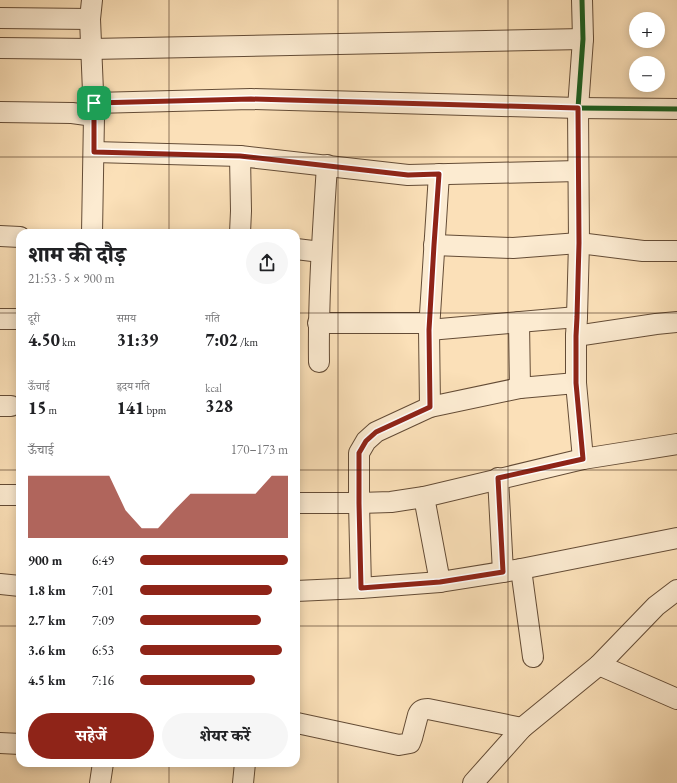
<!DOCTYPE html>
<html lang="hi">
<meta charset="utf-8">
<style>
body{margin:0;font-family:"EB Garamond","Noto Serif Devanagari",serif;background:#f6f6f6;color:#202124;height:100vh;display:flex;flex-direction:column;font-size:15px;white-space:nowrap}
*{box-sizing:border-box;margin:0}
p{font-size:13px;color:#757577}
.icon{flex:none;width:22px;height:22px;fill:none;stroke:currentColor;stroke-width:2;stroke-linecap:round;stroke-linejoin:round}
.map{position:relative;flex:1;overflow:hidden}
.details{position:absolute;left:16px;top:229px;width:284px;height:538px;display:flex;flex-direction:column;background:#fff;border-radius:12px;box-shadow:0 2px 10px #0003}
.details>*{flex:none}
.tools{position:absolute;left:629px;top:12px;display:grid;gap:8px}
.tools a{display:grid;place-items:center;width:36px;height:36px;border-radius:50%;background:#fff;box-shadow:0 2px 10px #0003;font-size:20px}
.pin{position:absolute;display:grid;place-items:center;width:34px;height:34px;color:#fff;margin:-17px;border-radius:8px;box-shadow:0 2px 6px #0006}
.round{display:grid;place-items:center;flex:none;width:42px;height:42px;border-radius:21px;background:#f6f6f6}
.summary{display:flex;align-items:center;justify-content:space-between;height:68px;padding:0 12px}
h1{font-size:22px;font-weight:800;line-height:30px}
.figures{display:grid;grid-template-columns:repeat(3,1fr);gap:6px;height:68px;padding:4px 12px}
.figures div{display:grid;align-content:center}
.figures b{font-size:17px;font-weight:800}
.figures small{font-size:11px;font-weight:400}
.figures p{font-size:11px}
.chart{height:112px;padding:8px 12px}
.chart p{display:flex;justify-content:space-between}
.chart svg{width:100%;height:72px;margin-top:4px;fill:#8f2418;opacity:.7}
.button{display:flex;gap:8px;margin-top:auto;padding:8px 12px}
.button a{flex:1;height:46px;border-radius:24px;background:#8f2418;color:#fff;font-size:16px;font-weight:800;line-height:46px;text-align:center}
.button a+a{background:#f6f6f6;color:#202124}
ul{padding:0 12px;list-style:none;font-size:13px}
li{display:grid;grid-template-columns:64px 48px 1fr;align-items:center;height:30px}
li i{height:10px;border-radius:5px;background:#8f2418}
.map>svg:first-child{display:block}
</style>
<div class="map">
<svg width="677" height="783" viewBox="0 0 677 783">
<rect width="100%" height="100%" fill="#fbe0b8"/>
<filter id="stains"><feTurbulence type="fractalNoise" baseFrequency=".005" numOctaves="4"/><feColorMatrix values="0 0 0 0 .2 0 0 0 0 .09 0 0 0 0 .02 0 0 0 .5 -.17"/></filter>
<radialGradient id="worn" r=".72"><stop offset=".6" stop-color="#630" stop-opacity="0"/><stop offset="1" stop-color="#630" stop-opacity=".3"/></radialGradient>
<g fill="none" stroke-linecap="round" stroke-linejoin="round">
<defs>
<g id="minor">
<polyline points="92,0 90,19 94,116 92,233"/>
<polyline points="582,0 583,39 578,108 579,243 577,317 576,336 576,383 583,459"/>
<polyline points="0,18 90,19"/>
<polyline points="0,48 91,49 583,39"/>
<polyline points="94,103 251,99 578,108 677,109"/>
<polyline points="0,112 72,113 94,116"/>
<polyline points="94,152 240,156 408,175 578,171"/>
<polyline points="240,156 241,211 240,233"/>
<polyline points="0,236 20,237"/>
<polyline points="434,245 513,248 579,243 643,251 677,251"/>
<polyline points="296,249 321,252"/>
<polyline points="0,319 20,319"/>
<polyline points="519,322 520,388"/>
<polyline points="318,323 429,323"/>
<polyline points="429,330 577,317"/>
<polyline points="576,336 656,324 677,322"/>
<path d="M 319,362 C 318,296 323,231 327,165"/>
<polyline points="0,406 11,406"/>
<polyline points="430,407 429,330 439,174"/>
<polyline points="498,478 503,572"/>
<polyline points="0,495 20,495"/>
<polyline points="424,497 440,582"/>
<polyline points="296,503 359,503 391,502 424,497 583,459 677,444"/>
<polyline points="521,569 533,657"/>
<polyline points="0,584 20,586"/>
<polyline points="361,588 359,503 359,453 366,441 376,432 430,407 520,388 576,383"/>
<polyline points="296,591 361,588 440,582 521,569 677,538"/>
<polyline points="599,665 677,699"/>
<path d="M 297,723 L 399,745 L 410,743 L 412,738 L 418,715 C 420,710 423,709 428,709 L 522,728"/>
<polyline points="0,743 20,744"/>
<polyline points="100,783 103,763"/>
<polyline points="243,783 245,763"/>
<polyline points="473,783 522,728 599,665 656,606 677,590"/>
</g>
</defs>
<!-- minor casing -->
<use href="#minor" stroke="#644c36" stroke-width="22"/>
<!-- minor -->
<use href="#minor" stroke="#fcebd1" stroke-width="20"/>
<defs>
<g id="cycleway">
<polyline points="582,0 583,39 578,108 579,243 577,317 576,336 576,383 583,459"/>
<polyline points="94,103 251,99 578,108 677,109"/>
</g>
</defs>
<!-- cycleway casing -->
<use href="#cycleway" stroke="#fcebd1" stroke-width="8"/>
<!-- cycleway -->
<use href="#cycleway" stroke="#1b5e20" stroke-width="5"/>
</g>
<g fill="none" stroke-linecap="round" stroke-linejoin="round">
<defs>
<polygon id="route" points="251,99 578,108 579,243 577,317 576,336 576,383 583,459 498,478 503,572 440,582 361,588 359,503 359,453 366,441 376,432 430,407 429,330 434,245 439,174 408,175 240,156 94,152 94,103"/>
</defs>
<!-- route casing -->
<use href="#route" stroke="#fff" stroke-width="8"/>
<!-- route -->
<use href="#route" stroke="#8f2418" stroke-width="5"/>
</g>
<!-- grid -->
<path fill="none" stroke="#321b0b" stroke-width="1" stroke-opacity="0.55" d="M 169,0 L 169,233M 338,0 L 338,783M 508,0 L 508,783M 0,157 L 677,157M 0,313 L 20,313M 296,313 L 677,313M 0,470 L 20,470M 296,470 L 677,470M 0,626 L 20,626M 296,626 L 677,626M 169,763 L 169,783"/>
<rect width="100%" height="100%" filter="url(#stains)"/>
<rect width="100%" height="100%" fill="url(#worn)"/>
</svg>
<div class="tools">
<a>+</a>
<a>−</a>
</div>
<div class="pin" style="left:94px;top:103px;background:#1e9e55"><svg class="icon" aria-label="arrive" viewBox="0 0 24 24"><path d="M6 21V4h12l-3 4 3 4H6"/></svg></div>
<section class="details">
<div class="summary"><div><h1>शाम की दौड़</h1><p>21:53 · 5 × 900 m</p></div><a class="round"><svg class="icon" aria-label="share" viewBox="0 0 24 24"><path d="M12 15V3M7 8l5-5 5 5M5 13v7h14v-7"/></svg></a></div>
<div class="figures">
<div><p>दूरी</p><b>4.50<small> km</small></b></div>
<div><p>समय</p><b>31:39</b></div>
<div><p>गति</p><b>7:02<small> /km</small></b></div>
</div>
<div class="figures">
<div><p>ऊँचाई</p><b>15<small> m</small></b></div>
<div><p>हृदय गति</p><b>141<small> bpm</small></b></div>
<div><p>kcal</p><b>328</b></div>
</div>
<div class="chart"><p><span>ऊँचाई</span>170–173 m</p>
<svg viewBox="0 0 160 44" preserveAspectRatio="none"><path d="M0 44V6L10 6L20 6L30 6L40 6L50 6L60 27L70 38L80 38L90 27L100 17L110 17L120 17L130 17L140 17L150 6L160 6V44z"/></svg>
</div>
<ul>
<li><b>900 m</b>6:49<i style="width:100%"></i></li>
<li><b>1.8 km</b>7:01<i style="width:89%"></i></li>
<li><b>2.7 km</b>7:09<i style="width:82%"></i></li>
<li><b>3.6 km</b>6:53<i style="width:96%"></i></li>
<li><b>4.5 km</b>7:16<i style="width:78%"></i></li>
</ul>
<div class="button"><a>सहेजें</a><a>शेयर करें</a></div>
</section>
</div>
